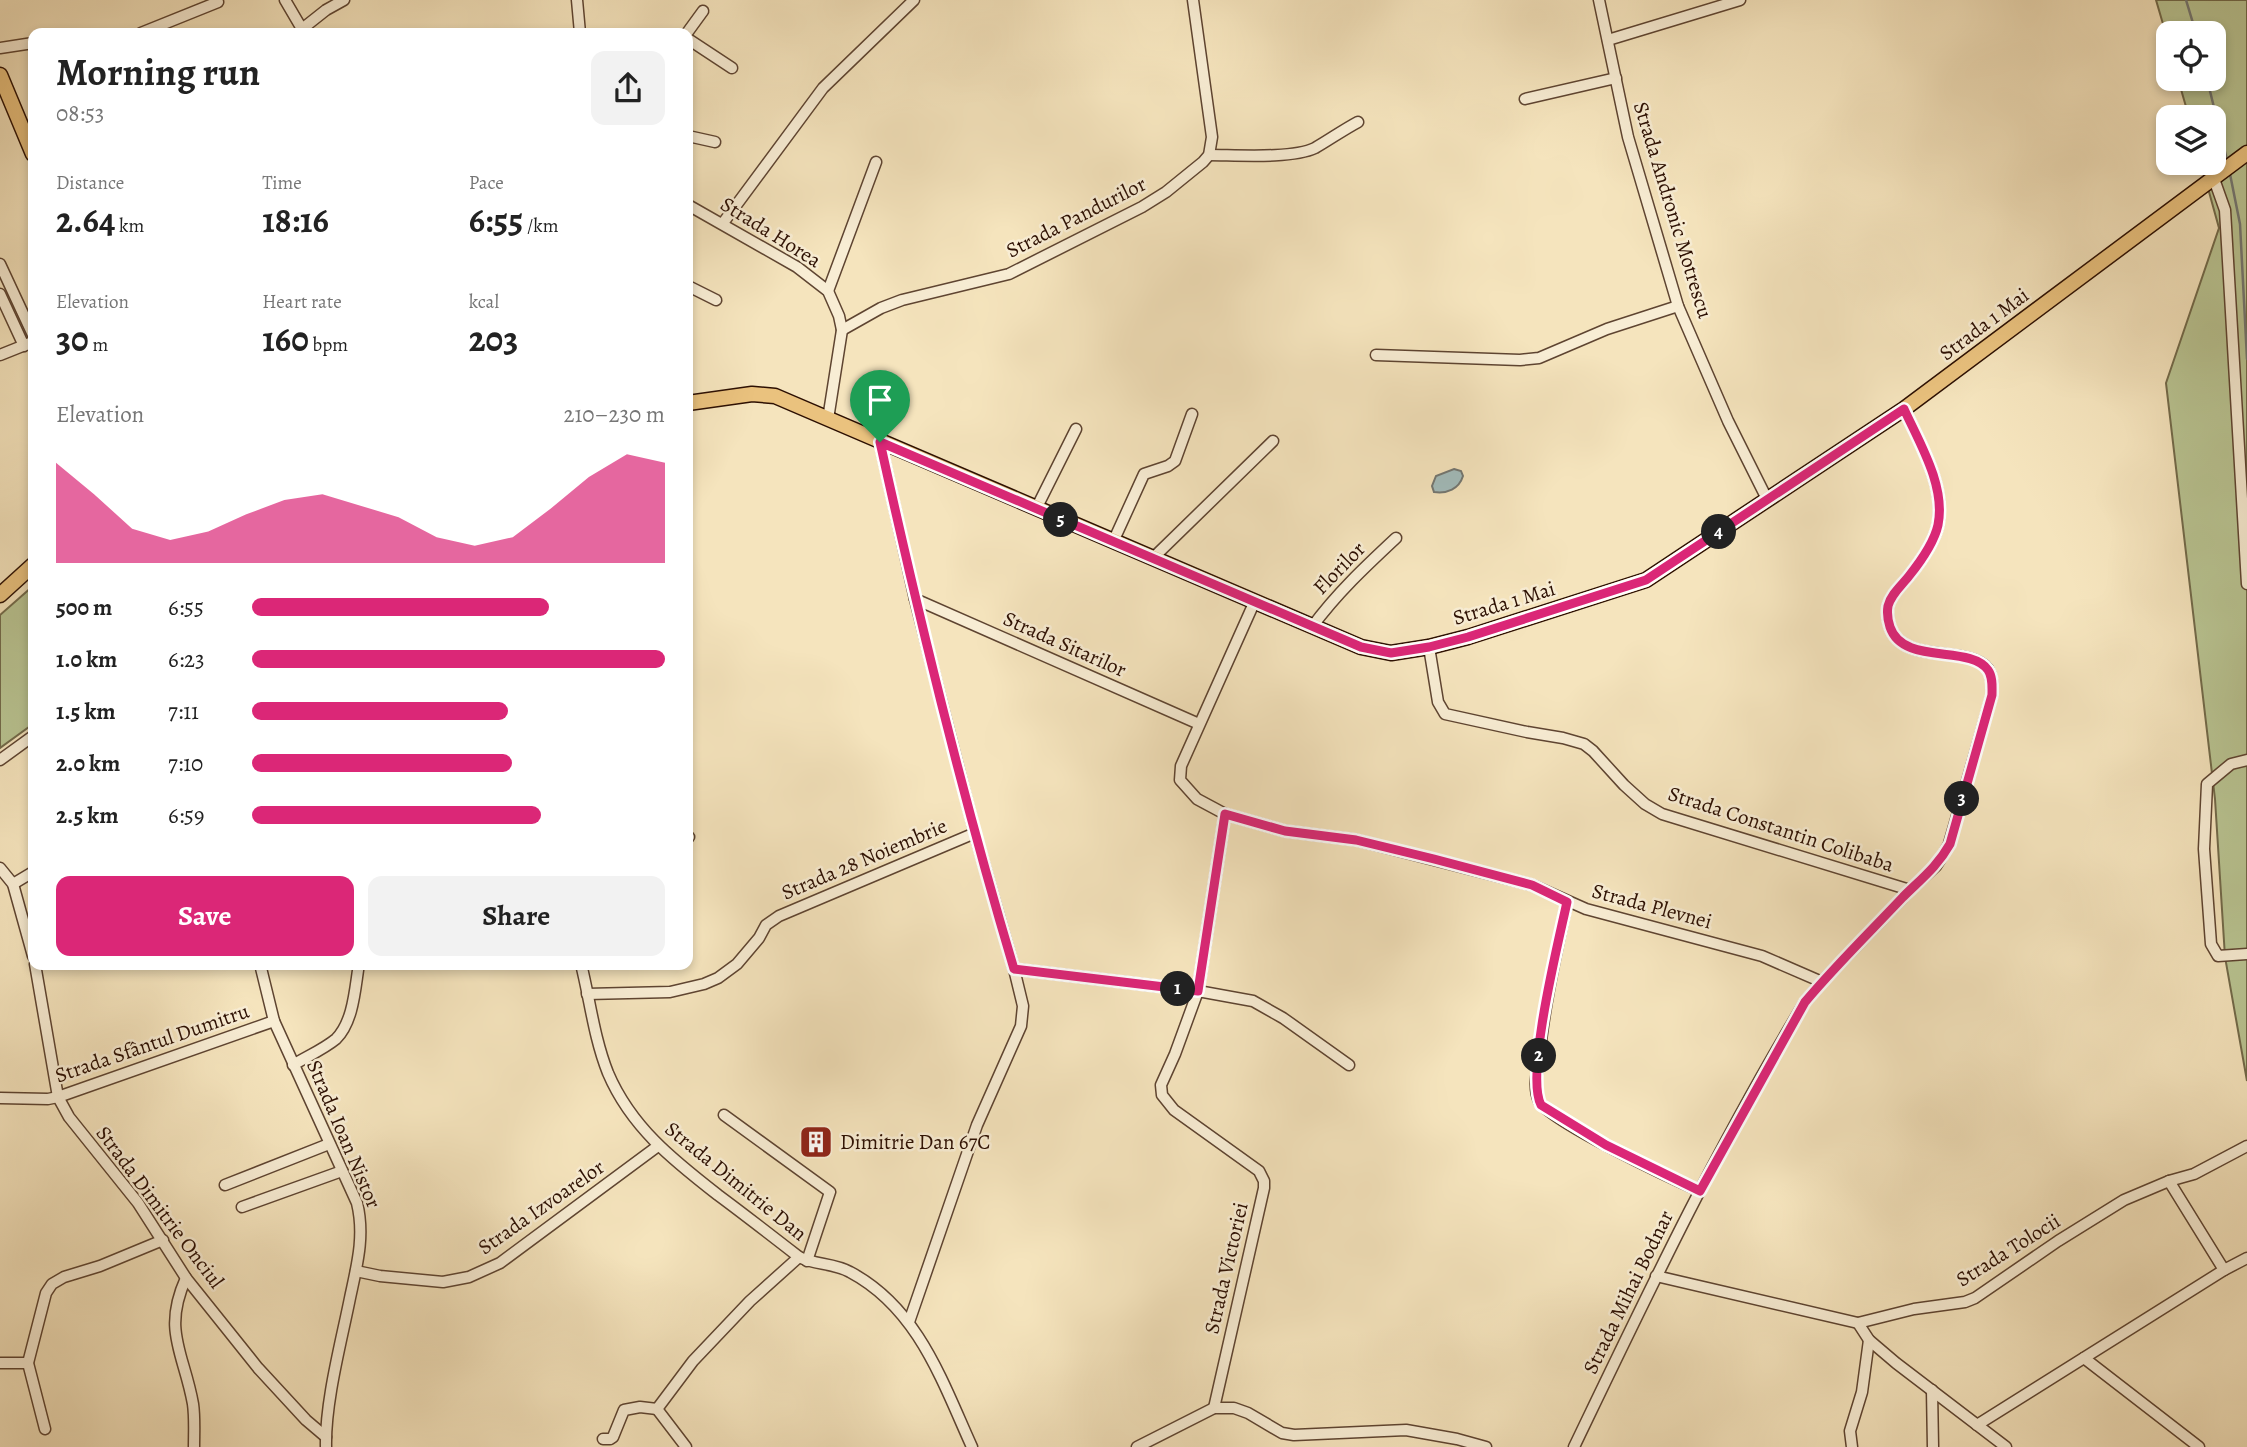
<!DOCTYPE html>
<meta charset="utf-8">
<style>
body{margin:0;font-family:Alegreya,serif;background:#f2f2f2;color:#222;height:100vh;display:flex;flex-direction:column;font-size:26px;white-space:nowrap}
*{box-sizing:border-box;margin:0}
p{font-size:23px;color:#767676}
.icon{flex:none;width:38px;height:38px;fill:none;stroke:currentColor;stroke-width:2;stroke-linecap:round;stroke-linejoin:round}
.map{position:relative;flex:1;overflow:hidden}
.drawer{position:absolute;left:28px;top:28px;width:665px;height:942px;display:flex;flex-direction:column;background:#fff;border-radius:14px;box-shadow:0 4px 10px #0003}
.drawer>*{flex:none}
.fabs{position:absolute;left:2156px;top:21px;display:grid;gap:14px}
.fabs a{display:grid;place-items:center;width:70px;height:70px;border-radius:14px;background:#fff;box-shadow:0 4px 10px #0003;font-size:35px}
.pin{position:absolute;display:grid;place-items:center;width:60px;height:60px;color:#fff;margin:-72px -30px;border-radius:50% 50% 50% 0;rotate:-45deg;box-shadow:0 0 7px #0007}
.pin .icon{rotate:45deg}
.km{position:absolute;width:35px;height:35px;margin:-18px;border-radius:50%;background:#222;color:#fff;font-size:19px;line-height:35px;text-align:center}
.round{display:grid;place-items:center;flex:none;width:74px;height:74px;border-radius:14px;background:#f2f2f2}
.overview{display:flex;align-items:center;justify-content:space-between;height:119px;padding:0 28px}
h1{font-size:38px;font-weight:600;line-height:52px}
.stats{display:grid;grid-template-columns:repeat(3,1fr);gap:10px;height:119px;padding:7px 28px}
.stats div{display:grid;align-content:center}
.stats b{font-size:35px;font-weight:600}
.stats small{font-size:19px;font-weight:400}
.stats p{font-size:19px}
.chart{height:196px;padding:14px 28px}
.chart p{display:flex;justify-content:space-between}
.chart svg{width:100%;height:126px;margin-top:7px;fill:#db2777;opacity:.7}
.action{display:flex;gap:14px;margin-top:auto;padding:14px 28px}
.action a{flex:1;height:80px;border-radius:14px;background:#db2777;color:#fff;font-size:28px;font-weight:600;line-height:80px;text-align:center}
.action a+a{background:#f2f2f2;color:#222}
ul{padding:0 28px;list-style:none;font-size:23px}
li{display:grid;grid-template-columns:112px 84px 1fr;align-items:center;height:52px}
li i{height:18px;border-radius:9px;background:#db2777}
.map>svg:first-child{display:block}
</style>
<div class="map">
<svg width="2247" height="1447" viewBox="0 0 2247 1447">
<rect width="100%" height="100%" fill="#f5e4bd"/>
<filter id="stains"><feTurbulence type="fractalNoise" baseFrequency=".00286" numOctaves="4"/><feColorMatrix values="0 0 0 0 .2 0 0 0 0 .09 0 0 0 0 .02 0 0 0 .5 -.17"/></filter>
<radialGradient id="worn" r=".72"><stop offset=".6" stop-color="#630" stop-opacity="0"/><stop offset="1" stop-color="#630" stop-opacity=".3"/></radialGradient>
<!-- green -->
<g fill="#b9c593" stroke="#726a4a" stroke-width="2">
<polygon points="2156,0 2247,0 2247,1081 2225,957 2215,799 2166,383 2219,228 2201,163 2214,163 2214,117 2189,117 2178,79 2214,79 2214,33 2168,33 2168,41"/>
<polygon points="33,586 33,724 0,748 0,615"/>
</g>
<!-- water -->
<path fill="#a2bcbc" stroke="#737772" stroke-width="2" d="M 1454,469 L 1461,471 L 1463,476 C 1459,489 1447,494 1434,492 L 1432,486 L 1436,476 Z"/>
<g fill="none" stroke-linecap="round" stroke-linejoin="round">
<!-- stream -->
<g stroke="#737772" stroke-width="2.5">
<polyline points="2186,0 2196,33"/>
<polyline points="2207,79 2227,160"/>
<polyline points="2230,174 2240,224 2247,359"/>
</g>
<defs>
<g id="minor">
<polyline points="285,0 302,29"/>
<polyline points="577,0 580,33"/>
<polyline points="1599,0 1628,137 1678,306 1728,421 1768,501"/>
<polyline points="141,33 218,2"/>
<polyline points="300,33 302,29 326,10 344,0"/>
<polyline points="687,33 703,11"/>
<polyline points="688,39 732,68"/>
<polyline points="1608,40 1740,0"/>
<polyline points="0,48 33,43"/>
<polyline points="1525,99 1616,78"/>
<polyline points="688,136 715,142"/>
<path d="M 1209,155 C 1236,155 1292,159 1315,148 C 1329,140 1343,130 1358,122"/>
<polyline points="2214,179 2225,210 2247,584"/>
<polyline points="688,205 797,267 828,291 839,316 842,330 828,419"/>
<polyline points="723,223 823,88 914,0"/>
<polyline points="0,264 33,335"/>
<polyline points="688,286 716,300"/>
<polyline points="828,291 876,162"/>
<polyline points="0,294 24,346"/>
<polyline points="842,330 881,308 902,300 1009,274 1142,207 1166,192 1203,162 1209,155 1212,137 1193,0"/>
<polyline points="0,355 30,343"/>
<polyline points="1376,355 1520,360 1539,358 1607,329 1678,306"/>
<polyline points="880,442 915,599 975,833 1014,969 1023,1006 1021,1026 977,1125 909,1322"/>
<polyline points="1036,509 1076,429"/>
<polyline points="1113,542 1144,474 1168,466 1175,461 1192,414"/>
<polyline points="1152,559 1273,441"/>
<polyline points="915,599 1199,724"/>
<polyline points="1254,603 1181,766 1180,780 1197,799 1225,814 1285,831 1356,840 1532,885 1586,909 1762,956 1822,982"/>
<path d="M 1312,627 C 1337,593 1366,566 1396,538"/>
<polyline points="1429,647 1438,702 1445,714 1527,732 1563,738 1584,744 1593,751 1624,785 1645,804 1662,814 1910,890"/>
<polyline points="0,760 33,736"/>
<polyline points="2247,760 2231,764 2207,784 2204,849 2211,944 2218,956 2247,954"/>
<polyline points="688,837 689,837"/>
<polyline points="0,868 13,884 33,956"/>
<polyline points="13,884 33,872"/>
<path d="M 1567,902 C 1556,954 1544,1006 1539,1059 C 1537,1072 1533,1088 1539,1101 C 1547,1120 1675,1180 1700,1191"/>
<polyline points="35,964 58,1097 69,1117 138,1203 186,1278 258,1368 306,1420 326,1437"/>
<path d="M 260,964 L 274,1021 L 357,1203 C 365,1236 357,1265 350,1298 C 341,1343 325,1402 326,1447"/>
<path d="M 581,964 C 590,1000 594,1038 608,1073 C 631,1127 673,1160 718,1195 C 745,1215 772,1236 799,1257 C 815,1265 834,1263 850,1272 C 918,1308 942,1381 972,1447"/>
<polyline points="1014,969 1198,991 1253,1001 1283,1018 1349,1065"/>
<polyline points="587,994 670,992 704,984 718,978 737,964 759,938 766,925 779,916 975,833"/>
<path d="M 293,1065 C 306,1057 324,1049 336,1039 C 354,1021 355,987 359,964"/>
<polyline points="0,1098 48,1099 58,1097 274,1021"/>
<polyline points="724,1115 830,1192 807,1261"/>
<polyline points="2169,1181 2224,1270"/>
<polyline points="225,1185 329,1144"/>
<polyline points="242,1207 342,1171"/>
<polyline points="356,1271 380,1276 443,1282 469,1277 500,1263 658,1146"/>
<polyline points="1656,1276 1858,1323 1914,1309 1965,1302 1975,1298 2058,1241 2124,1200 2169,1181 2194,1174 2247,1146"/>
<path d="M 186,1278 C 162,1331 184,1353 193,1404 C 195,1418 194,1433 194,1447"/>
<polyline points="1858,1323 1869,1340 1896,1363 2006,1447"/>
<polyline points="2084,1358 2199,1447"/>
<polyline points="0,1363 28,1363"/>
<polyline points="1932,1390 1933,1447"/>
<polyline points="1214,1408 1264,1188 1264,1181 1259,1171 1174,1110 1162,1095 1161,1085 1175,1054 1198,991 1225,814"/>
<polyline points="1977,1425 2224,1270 2247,1258"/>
<polyline points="45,1429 28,1363 46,1293 52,1284 64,1277 100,1266 163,1240"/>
<polyline points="603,1439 610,1439 613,1437 624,1410 640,1407 657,1409"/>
<polyline points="686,1447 657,1409 693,1361 750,1301 799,1257"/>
<polyline points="1137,1447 1214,1408 1234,1408 1248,1413 1282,1433 1294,1435 1406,1430 1457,1439 1486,1447"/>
<path d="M 1574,1447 C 1646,1297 1718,1145 1805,1002 L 1822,982 L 1910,890 L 1936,866 L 1943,855 L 1949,844 L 1992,695 C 1992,687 1993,677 1988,669 C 1970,644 1903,666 1890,627 C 1888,621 1887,612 1888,606 C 1891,594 1902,585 1909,576 C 1921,561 1934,543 1938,525 C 1946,486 1919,442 1904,409"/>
<polyline points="1852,1447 1850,1431 1862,1392 1869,1340"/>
</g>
<g id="major">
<polyline points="0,75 33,154"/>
<polyline points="688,403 752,394 775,396 1361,647 1391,653 1429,647 1468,637 1646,580 1904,409 2247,153"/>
<polyline points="0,595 33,565"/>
</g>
</defs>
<!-- minor casing -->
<use href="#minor" stroke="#5e4431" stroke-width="13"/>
<!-- major casing -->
<use href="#major" stroke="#2c0f02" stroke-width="17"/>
<!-- minor -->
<use href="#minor" stroke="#f8edd4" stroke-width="10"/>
<!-- major -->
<use href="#major" stroke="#eac27e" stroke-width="14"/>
</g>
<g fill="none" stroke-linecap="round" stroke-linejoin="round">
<defs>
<path id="route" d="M 1904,409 C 1919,442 1946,486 1938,525 C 1934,543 1921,561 1909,576 C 1902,585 1891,594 1888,606 C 1887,612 1888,621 1890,627 C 1903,666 1970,644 1988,670 C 1993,677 1992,687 1992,695 L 1950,844 C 1937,867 1921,879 1903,897 C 1870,932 1836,965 1805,1002 L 1700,1191 L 1606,1145 L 1541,1105 C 1525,1075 1559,940 1567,902 L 1532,885 L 1434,859 L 1356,840 L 1285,831 L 1225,814 L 1198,991 L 1014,969 C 962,795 919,619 880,442 L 1361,647 L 1391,653 L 1429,647 L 1468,637 L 1646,580 Z"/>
</defs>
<!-- route casing -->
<use href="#route" stroke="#fff" stroke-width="14"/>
<!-- route -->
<use href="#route" stroke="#db2777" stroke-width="9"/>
</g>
<!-- icons -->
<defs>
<symbol id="building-square" viewBox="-11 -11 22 22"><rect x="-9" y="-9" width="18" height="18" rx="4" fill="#8f2418" stroke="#f8edd4"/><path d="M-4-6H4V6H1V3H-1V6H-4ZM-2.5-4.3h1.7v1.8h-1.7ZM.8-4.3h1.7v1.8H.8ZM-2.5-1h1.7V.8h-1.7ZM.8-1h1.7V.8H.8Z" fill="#fff"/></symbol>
</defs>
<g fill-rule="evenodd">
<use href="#building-square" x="797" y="1123" width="38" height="38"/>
</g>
<g text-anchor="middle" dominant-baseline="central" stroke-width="5" stroke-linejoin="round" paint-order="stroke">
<!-- street labels -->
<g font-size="21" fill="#2c0f02" stroke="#f8edd4">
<text transform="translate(1673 210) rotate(73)">Strada Andronic Motrescu</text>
<text transform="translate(1076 217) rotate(-27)">Strada Pandurilor</text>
<text transform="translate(771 232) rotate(32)">Strada Horea</text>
<text transform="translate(1984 324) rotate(-37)">Strada 1 Mai</text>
<text transform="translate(1339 568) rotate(-46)">Florilor</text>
<text transform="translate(1504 603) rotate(-17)">Strada 1 Mai</text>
<text transform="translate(1065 644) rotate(24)">Strada Sitarilor</text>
<text transform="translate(1781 829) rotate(18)">Strada Constantin Colibaba</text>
<text transform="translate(864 859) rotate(-23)">Strada 28 Noiembrie</text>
<text transform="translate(1652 906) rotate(15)">Strada Plevnei</text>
<text transform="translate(152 1043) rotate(-19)">Strada Sfântul Dumitru</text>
<text transform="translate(344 1134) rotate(67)">Strada Ioan Nistor</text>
<text transform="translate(736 1181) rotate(39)">Strada Dimitrie Dan</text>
<text transform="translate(160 1207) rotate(53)">Strada Dimitrie Onciul</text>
<text transform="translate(541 1207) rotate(-35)">Strada Izvoarelor</text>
<text transform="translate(2008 1250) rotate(-32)">Strada Tolocii</text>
<text transform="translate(1226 1268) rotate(-77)">Strada Victoriei</text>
<text transform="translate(1628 1292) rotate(-64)">Strada Mihai Bodnar</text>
</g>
<!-- poi labels -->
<g font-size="21" fill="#2c0f02" stroke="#f8edd4" text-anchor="start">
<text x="840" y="1142">Dimitrie Dan 67C</text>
</g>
</g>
<rect width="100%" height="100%" filter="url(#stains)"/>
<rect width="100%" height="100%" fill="url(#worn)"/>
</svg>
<div class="fabs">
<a><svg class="icon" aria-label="locate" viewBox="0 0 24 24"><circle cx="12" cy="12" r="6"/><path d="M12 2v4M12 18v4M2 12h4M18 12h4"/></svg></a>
<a><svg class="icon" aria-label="layers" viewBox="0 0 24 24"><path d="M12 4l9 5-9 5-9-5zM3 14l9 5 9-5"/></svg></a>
</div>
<div class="pin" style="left:880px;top:442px;background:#1e9e55"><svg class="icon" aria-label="arrive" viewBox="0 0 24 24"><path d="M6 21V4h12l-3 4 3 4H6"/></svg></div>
<b class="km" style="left:1178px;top:989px">1</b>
<b class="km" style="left:1539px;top:1056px">2</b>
<b class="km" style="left:1962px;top:799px">3</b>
<b class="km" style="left:1719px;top:532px">4</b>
<b class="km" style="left:1061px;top:520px">5</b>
<section class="drawer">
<div class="overview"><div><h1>Morning run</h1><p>08:53</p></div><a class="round"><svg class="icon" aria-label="share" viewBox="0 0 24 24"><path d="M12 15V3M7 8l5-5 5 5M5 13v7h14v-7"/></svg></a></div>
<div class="stats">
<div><p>Distance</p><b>2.64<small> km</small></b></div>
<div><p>Time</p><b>18:16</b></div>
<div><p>Pace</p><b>6:55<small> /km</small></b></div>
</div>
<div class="stats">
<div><p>Elevation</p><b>30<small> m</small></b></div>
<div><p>Heart rate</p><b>160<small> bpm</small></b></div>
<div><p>kcal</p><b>203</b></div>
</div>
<div class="chart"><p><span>Elevation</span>210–230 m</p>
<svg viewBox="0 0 160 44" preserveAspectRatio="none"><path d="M0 44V9L10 20L20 32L30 36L40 33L50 27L60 22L70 20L80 24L90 28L100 35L110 38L120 35L130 25L140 14L150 6L160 9V44z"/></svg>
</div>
<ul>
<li><b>500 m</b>6:55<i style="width:72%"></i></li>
<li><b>1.0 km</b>6:23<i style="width:100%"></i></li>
<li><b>1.5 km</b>7:11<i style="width:62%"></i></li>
<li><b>2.0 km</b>7:10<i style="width:63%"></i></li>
<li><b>2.5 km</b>6:59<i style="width:70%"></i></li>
</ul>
<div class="action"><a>Save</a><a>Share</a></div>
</section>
</div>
